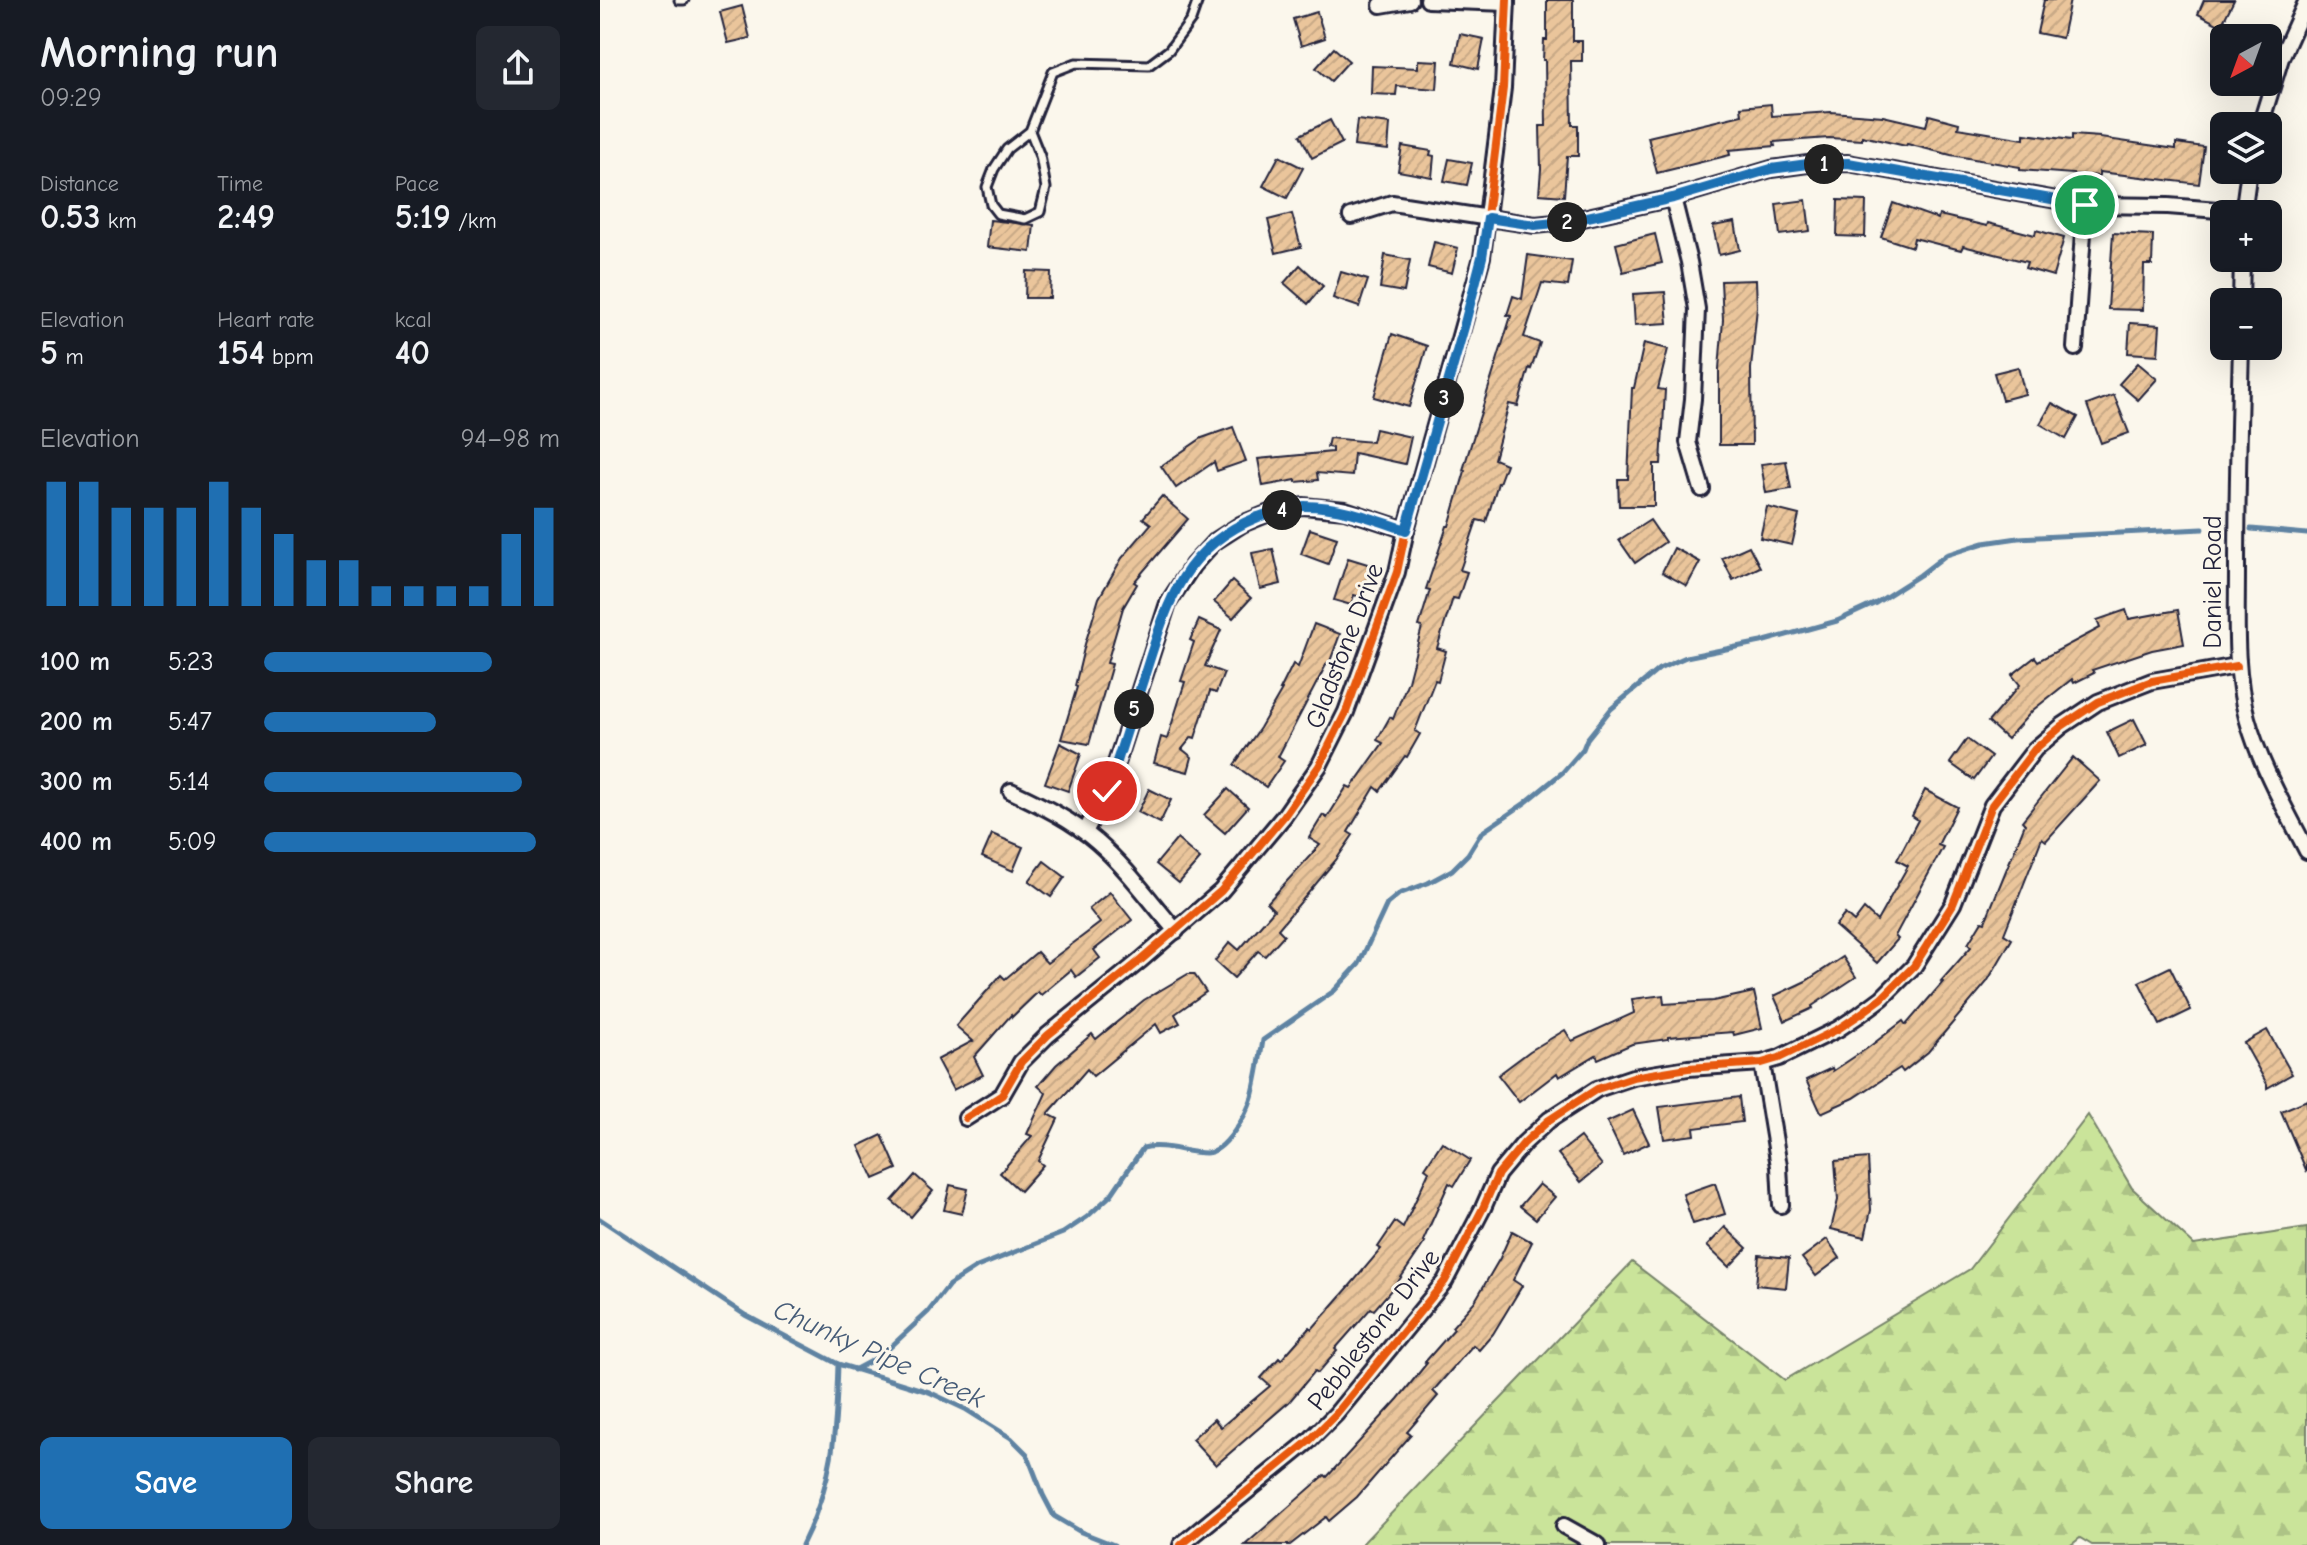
<!DOCTYPE html>
<meta charset="utf-8">
<style>
body{margin:0;font-family:"Comic Neue",sans-serif;background:#242831;color:#f1f3f6;height:100vh;display:flex;flex-direction:column;font-size:30px;white-space:nowrap}
*{box-sizing:border-box;margin:0}
p{font-size:26px;color:#9ea1a6}
.icon{flex:none;width:44px;height:44px;fill:none;stroke:currentColor;stroke-width:2;stroke-linecap:round;stroke-linejoin:round}
.map{position:relative;flex:1;overflow:hidden}
.side{display:flex;flex-direction:column;background:#171b24;width:600px}
.side>*{flex:none}
.needle{width:52px;rotate:221deg}
.fabs{position:absolute;left:1610px;top:24px;display:grid;gap:16px}
.fabs a{display:grid;place-items:center;width:72px;height:72px;border-radius:12px;background:#171b24;box-shadow:0 8px 32px #0002;font-size:40px}
.pin{position:absolute;display:grid;place-items:center;width:68px;height:68px;color:#fff;margin:-34px;border:4px solid #fff;border-radius:50%;box-shadow:0 2px 8px #0007}
.km{position:absolute;width:40px;height:40px;margin:-20px;border-radius:50%;background:#222;color:#fff;font-size:22px;line-height:40px;text-align:center}
.round{display:grid;place-items:center;flex:none;width:84px;height:84px;border-radius:12px;background:#242831}
.headline{display:flex;align-items:center;justify-content:space-between;height:136px;padding:0 40px}
h1{font-size:44px;font-weight:800;line-height:60px}
.figures{display:grid;grid-template-columns:repeat(3,1fr);gap:12px;height:136px;padding:8px 40px}
.figures div{display:grid;align-content:center}
.figures b{font-size:34px;font-weight:800}
.figures small{font-size:22px;font-weight:400}
.figures p{font-size:22px}
.chart{height:224px;padding:16px 40px}
.chart p{display:flex;justify-content:space-between}
.chart svg{width:100%;height:144px;margin-top:8px;stroke:#1f6fb2;stroke-width:6}
.cta{display:flex;gap:16px;margin-top:auto;padding:16px 40px}
.cta a{flex:1;height:92px;border-radius:12px;background:#1f6fb2;color:#fff;font-size:32px;font-weight:800;line-height:92px;text-align:center}
.cta a+a{background:#242831;color:#f1f3f6}
ul{padding:0 40px;list-style:none;font-size:26px}
li{display:grid;grid-template-columns:128px 96px 1fr;align-items:center;height:60px}
li i{height:20px;border-radius:10px;background:#1f6fb2}
main{display:flex;flex:1;min-height:0}
.map>svg:first-child{display:block}
</style>
<main>
<section class="side">
<div class="headline"><div><h1>Morning run</h1><p>09:29</p></div><a class="round"><svg class="icon" aria-label="share" viewBox="0 0 24 24"><path d="M12 15V3M7 8l5-5 5 5M5 13v7h14v-7"/></svg></a></div>
<div class="figures">
<div><p>Distance</p><b>0.53<small> km</small></b></div>
<div><p>Time</p><b>2:49</b></div>
<div><p>Pace</p><b>5:19<small> /km</small></b></div>
</div>
<div class="figures">
<div><p>Elevation</p><b>5<small> m</small></b></div>
<div><p>Heart rate</p><b>154<small> bpm</small></b></div>
<div><p>kcal</p><b>40</b></div>
</div>
<div class="chart"><p><span>Elevation</span>94–98 m</p>
<svg viewBox="0 0 160 44" preserveAspectRatio="none"><path d="M5 44V6M15 44V6M25 44V14M35 44V14M45 44V14M55 44V6M65 44V14M75 44V22M85 44V30M95 44V30M105 44V38M115 44V38M125 44V38M135 44V38M145 44V22M155 44V14"/></svg>
</div>
<ul>
<li><b>100 m</b>5:23<i style="width:77%"></i></li>
<li><b>200 m</b>5:47<i style="width:58%"></i></li>
<li><b>300 m</b>5:14<i style="width:87%"></i></li>
<li><b>400 m</b>5:09<i style="width:92%"></i></li>
</ul>
<div class="cta"><a>Save</a><a>Share</a></div>
</section>
<div class="map">
<svg width="1707" height="1545" viewBox="0 0 1707 1545">
<defs>
<pattern id="forest-firs" width="22" height="20" patternUnits="userSpaceOnUse" patternTransform="scale(2)"><rect width="22" height="20" fill="#cae49a"/><path d="M5 1l3.5 6h-7zM16 11l3.5 6h-7z" fill="#adc386"/></pattern>
<pattern id="building-hatch" width="6" height="6" patternUnits="userSpaceOnUse" patternTransform="scale(2)"><rect width="6" height="6" fill="#eac59b"/><path d="M-1 1l2-2M0 6l6-6M5 7l2-2" fill="none" stroke="#c8a986"/></pattern>
</defs>
<rect width="100%" height="100%" fill="#fbf7ec"/>
<filter id="ink" filterUnits="userSpaceOnUse"><feTurbulence type="fractalNoise" baseFrequency=".0125" numOctaves="2"/><feDisplacementMap in="SourceGraphic" scale="16" xChannelSelector="R" yChannelSelector="G"/><feConvolveMatrix kernelMatrix="1 2 1 2 8 2 1 2 1" color-interpolation-filters="sRGB"/></filter>
<g filter="url(#ink)">
<!-- forest -->
<polygon fill="url(#forest-firs)" stroke="#76836a" stroke-width="2" points="1488,1115 1532,1188 1594,1245 1707,1228 1707,1545 1492,1545 1480,1538 1471,1545 761,1545 1032,1262 1185,1380 1370,1269"/>
<g fill="none" stroke-linecap="round" stroke-linejoin="round">
<!-- stream -->
<g stroke="#5f83a2" stroke-width="5">
<polyline points="1651,529 1707,534"/>
<polyline points="0,1219 145,1315 238,1364 329,1392 365,1409 411,1438 427,1454 443,1495 454,1516 481,1532 514,1545"/>
<path d="M 254,1370 L 282,1355 L 328,1312 L 349,1285 L 377,1267 L 463,1233 L 487,1217 L 511,1195 L 543,1148 C 565,1143 584,1153 606,1153 C 625,1153 647,1114 652,1097 C 657,1078 660,1059 663,1040 L 734,991 L 759,964 L 787,904 L 799,894 L 828,883 L 852,870 L 868,854 L 881,833 L 925,803 L 963,772 L 983,749 L 987,739 L 1011,709 L 1059,669 L 1086,657 L 1161,642 L 1237,621 L 1276,603 L 1320,575 L 1346,555 L 1384,543 L 1418,538 L 1603,529"/>
<path d="M 202,1545 C 234,1481 236,1433 238,1364"/>
</g>
</g>
<!-- building -->
<g fill="url(#building-hatch)" stroke="#22223b" stroke-width="2">
<polygon points="947,0 973,0 973,41 982,41 982,61 971,61 972,125 978,125 978,156 967,156 964,196 939,194 941,169 940,126 946,126 945,60 943,60 944,40 947,40"/>
<polygon points="1444,0 1470,0 1462,38 1437,33"/>
<polygon points="1604,0 1634,0 1621,26 1598,14"/>
<polygon points="142,6 150,38 128,43 120,12"/>
<polygon points="717,12 725,38 701,46 693,19"/>
<polygon points="860,34 884,39 878,69 854,63"/>
<polygon points="734,48 749,61 731,81 716,68"/>
<polygon points="818,60 839,61 837,89 797,86 796,95 771,94 772,66 818,68"/>
<polygon points="1171,104 1172,116 1231,112 1283,116 1326,126 1329,115 1359,123 1358,128 1424,139 1424,134 1472,140 1472,135 1500,137 1500,138 1576,149 1576,143 1604,147 1599,184 1499,172 1499,176 1420,170 1420,167 1351,155 1307,144 1306,146 1262,136 1262,140 1229,138 1174,142 1175,146 1129,150 1130,155 1057,173 1048,137 1142,115 1141,107"/>
<polygon points="730,120 742,143 712,158 700,135"/>
<polygon points="757,120 790,124 788,150 754,146"/>
<polygon points="802,146 831,151 830,155 834,156 832,177 798,171"/>
<polygon points="679,156 703,168 687,198 663,186"/>
<polygon points="849,159 872,163 867,185 844,181"/>
<polygon points="1206,200 1210,231 1180,235 1176,204"/>
<polygon points="1238,200 1266,201 1265,237 1237,236"/>
<polygon points="1293,203 1338,219 1339,215 1387,226 1388,223 1435,235 1436,230 1464,238 1453,276 1425,268 1427,262 1363,246 1361,250 1314,238 1312,247 1281,237"/>
<polygon points="692,214 701,247 676,253 668,220"/>
<polygon points="390,220 434,225 431,252 387,247"/>
<polygon points="1135,222 1140,250 1119,255 1113,226"/>
<polygon points="1513,233 1553,235 1552,265 1544,265 1543,310 1508,309"/>
<polygon points="1055,234 1062,263 1023,272 1016,244"/>
<polygon points="834,242 858,248 852,273 828,267"/>
<polygon points="785,255 810,260 804,292 780,288"/>
<polygon points="928,255 972,261 968,286 942,283 924,337 940,343 931,369 929,368 918,406 909,404 894,459 906,464 899,483 898,483 886,522 877,520 860,570 867,572 858,599 853,598 837,648 846,651 838,681 835,680 815,731 820,734 807,757 805,756 780,791 775,787 748,832 753,835 736,860 678,929 684,935 665,956 658,951 634,978 615,961 630,942 639,950 674,910 667,903 720,845 709,838 723,815 727,818 747,786 751,788 783,743 777,740 790,717 793,719 808,681 822,627 819,626 830,590 826,589 847,526 849,526 865,471 863,470 911,316 907,315 913,296 922,299"/>
<polygon points="700,265 723,286 708,304 684,283"/>
<polygon points="426,271 451,272 450,298 425,298"/>
<polygon points="741,272 768,280 759,307 733,298"/>
<polygon points="1156,280 1157,307 1151,369 1152,445 1119,445 1119,369 1123,320 1121,281"/>
<polygon points="1065,292 1068,323 1035,325 1033,294"/>
<polygon points="1530,323 1560,325 1558,355 1528,353"/>
<polygon points="792,334 827,346 809,407 774,397"/>
<polygon points="1044,343 1068,349 1058,389 1065,390 1061,464 1054,464 1054,506 1019,506 1018,479 1028,479 1032,388 1034,388"/>
<polygon points="1538,363 1557,379 1538,400 1519,384"/>
<polygon points="1418,367 1425,394 1402,400 1394,373"/>
<polygon points="1514,395 1529,433 1501,443 1487,405"/>
<polygon points="1452,403 1478,417 1466,439 1440,424"/>
<polygon points="633,427 646,461 617,471 614,462 576,488 561,466 602,438"/>
<polygon points="775,429 811,437 805,464 754,453 752,476 717,473 718,480 696,482 696,480 663,486 658,459 732,452 732,448 727,447 729,438 772,442"/>
<polygon points="1186,461 1191,489 1166,493 1161,464"/>
<polygon points="562,496 588,519 534,582 537,584 523,608 507,663 512,664 489,744 461,739 477,687 475,686 485,644 499,598 522,558 551,524 543,518"/>
<polygon points="1167,507 1199,515 1192,545 1160,538"/>
<polygon points="1050,520 1065,542 1035,563 1019,540"/>
<polygon points="710,529 737,538 728,564 701,554"/>
<polygon points="1149,546 1160,567 1133,580 1122,558"/>
<polygon points="1074,548 1100,562 1087,586 1062,572"/>
<polygon points="673,549 681,584 660,589 652,553"/>
<polygon points="748,558 774,566 764,598 754,595 751,605 734,600"/>
<polygon points="632,581 651,598 633,618 614,602"/>
<polygon points="1526,610 1529,619 1578,610 1584,644 1552,650 1492,670 1494,673 1474,683 1472,679 1433,710 1407,739 1388,722 1420,685 1412,675 1435,657 1438,661 1500,628 1497,620"/>
<polygon points="599,620 621,630 605,666 624,673 616,693 610,691 595,738 592,737 582,749 592,757 588,772 554,763 561,737 567,739 585,682 581,681 594,642 590,640"/>
<polygon points="714,624 740,634 729,664 727,663 678,757 684,761 666,787 634,765 660,728 682,690 680,690 693,664 698,667"/>
<polygon points="1534,719 1547,745 1519,758 1507,732"/>
<polygon points="1367,739 1391,757 1374,780 1350,763"/>
<polygon points="460,743 481,754 468,791 445,783"/>
<polygon points="1473,757 1500,781 1446,841 1442,838 1404,934 1412,939 1387,982 1328,1052 1303,1072 1300,1068 1254,1098 1221,1113 1206,1080 1232,1068 1233,1071 1269,1047 1303,1021 1306,1025 1343,982 1341,981 1371,947 1368,944 1382,921 1385,922 1425,824 1422,821"/>
<polygon points="549,789 571,800 560,823 538,812"/>
<polygon points="628,789 648,807 625,833 604,815"/>
<polygon points="1325,790 1357,807 1338,845 1343,847 1295,936 1298,939 1277,963 1235,926 1245,914 1254,922 1264,909 1277,921 1308,866 1297,860 1318,820 1312,816"/>
<polygon points="392,834 423,847 413,871 382,857"/>
<polygon points="577,839 600,859 579,883 556,864"/>
<polygon points="444,861 465,877 451,897 429,881"/>
<polygon points="510,892 532,920 494,950 500,958 476,977 471,970 441,995 438,992 412,1017 411,1015 374,1057 383,1075 353,1090 337,1060 373,1041 356,1026 401,975 405,979 437,952 447,963 500,923 489,909"/>
<polygon points="1243,957 1256,977 1212,1006 1213,1008 1185,1021 1174,996 1206,981"/>
<polygon points="1570,967 1591,1010 1560,1025 1539,982"/>
<polygon points="588,974 594,974 606,992 575,1014 580,1023 561,1033 556,1024 493,1076 487,1069 448,1114 458,1119 438,1161 443,1165 420,1191 400,1173 432,1136 427,1134 446,1093 438,1086 456,1065 492,1034 496,1039 544,1000"/>
<polygon points="1154,992 1162,1028 1134,1035 1133,1032 1068,1037 1068,1039 1032,1044 998,1059 996,1055 959,1077 957,1073 919,1102 898,1075 930,1051 965,1030 972,1041 1034,1013 1032,999 1063,995 1064,1004 1113,1001"/>
<polygon points="1667,1030 1692,1074 1667,1088 1667,1084 1644,1043"/>
<polygon points="1139,1097 1142,1122 1094,1128 1095,1135 1064,1139 1059,1107"/>
<polygon points="1707,1100 1707,1172 1681,1111"/>
<polygon points="1033,1110 1049,1143 1023,1155 1007,1122"/>
<polygon points="282,1135 297,1169 274,1179 259,1146"/>
<polygon points="980,1137 1002,1165 981,1182 958,1154"/>
<polygon points="842,1142 870,1160 854,1186 849,1183 823,1241 825,1242 798,1282 774,1310 771,1308 735,1349 737,1351 718,1373 715,1371 689,1402 616,1465 592,1439 614,1419 621,1427 670,1386 661,1378 679,1358 681,1360 710,1327 712,1329 748,1288 781,1249 778,1247 795,1222 803,1228 829,1171 825,1168"/>
<polygon points="1268,1158 1271,1210 1265,1237 1231,1229 1238,1200 1235,1161"/>
<polygon points="315,1175 333,1191 311,1217 292,1201"/>
<polygon points="1115,1183 1125,1214 1093,1224 1083,1194"/>
<polygon points="939,1184 955,1197 936,1219 920,1206"/>
<polygon points="350,1185 368,1189 362,1214 344,1210"/>
<polygon points="1125,1227 1147,1248 1129,1267 1107,1246"/>
<polygon points="912,1231 932,1242 913,1280 922,1286 893,1334 879,1350 873,1345 833,1391 838,1396 807,1432 811,1435 757,1497 729,1521 726,1517 690,1545 645,1545 725,1475 727,1477 798,1399 827,1363 825,1362 854,1329 852,1327 875,1301 900,1258"/>
<polygon points="1227,1239 1240,1258 1216,1276 1202,1258"/>
<polygon points="1159,1255 1189,1258 1186,1288 1156,1285"/>
</g>
<g fill="none" stroke-linecap="round" stroke-linejoin="round">
<defs>
<g id="lane">
<polyline points="79,0 84,0"/>
<polyline points="430,131 440,156 446,188 440,212 425,219 398,214 391,205 387,187 394,169 407,149 430,131 453,72 476,63 549,65 569,50 591,20 598,0"/>
</g>
<g id="street">
<polyline points="828,0 907,3"/>
<polyline points="781,5 810,0"/>
<polyline points="1660,126 1681,58 1707,0"/>
<polyline points="1073,198 1089,262 1097,309 1093,399 1088,442 1102,489"/>
<polyline points="1643,214 1649,170"/>
<polyline points="751,216 792,203 935,225 965,222 1073,198 1171,169 1208,164 1248,163 1485,205 1568,206 1643,212"/>
<polyline points="1641,302 1642,258"/>
<path d="M 1641,346 C 1639,421 1637,497 1637,572 C 1637,621 1634,670 1647,718 C 1660,765 1685,808 1707,851"/>
<polyline points="1475,348 1485,205"/>
<path d="M 411,791 C 441,805 472,820 497,842 C 527,868 550,901 576,931"/>
<polyline points="485,832 507,791 568,603 593,565 614,542 642,524 674,511 703,506 745,510 806,530"/>
<polyline points="1162,1063 1179,1166 1181,1205"/>
<polyline points="366,1118 402,1095 421,1062 448,1035 541,960 621,891 684,816 719,766 746,712 797,572 806,530 882,257 903,88 907,0"/>
<polyline points="964,1526 998,1545"/>
<polyline points="581,1545 709,1441 736,1414 845,1281 883,1208 898,1174 924,1143 949,1120 997,1089 1033,1077 1088,1068 1162,1063 1179,1058 1238,1029 1259,1015 1282,998 1314,966 1353,904 1392,805 1435,749 1462,726 1498,702 1552,681 1637,666"/>
</g>
</defs>
<!-- lane casing -->
<use href="#lane" stroke="#22223b" stroke-width="13"/>
<!-- street casing -->
<use href="#street" stroke="#22223b" stroke-width="20"/>
<!-- lane -->
<use href="#lane" stroke="#fbf7ec" stroke-width="7"/>
<!-- street -->
<use href="#street" stroke="#fbf7ec" stroke-width="14"/>
<defs>
<g id="cycleway">
<polyline points="366,1118 402,1095 421,1062 448,1035 541,960 621,891 684,816 719,766 746,712 797,572 806,530 882,257 903,88 907,0"/>
<polyline points="581,1545 709,1441 736,1414 845,1281 883,1208 898,1174 924,1143 949,1120 997,1089 1033,1077 1088,1068 1162,1063 1179,1058 1238,1029 1259,1015 1282,998 1314,966 1353,904 1392,805 1435,749 1462,726 1498,702 1552,681 1637,666"/>
</g>
</defs>
<!-- cycleway casing -->
<use href="#cycleway" stroke="#fbf7ec" stroke-width="13"/>
<!-- cycleway -->
<use href="#cycleway" stroke="#e8590c" stroke-width="8"/>
</g>
</g>
<g fill="none" stroke-linecap="round" stroke-linejoin="round" filter="url(#ink)">
<defs>
<path id="route" d="M 507,791 C 520,754 531,717 543,680 C 566,608 580,548 658,517 C 673,512 689,506 705,506 C 741,506 773,519 806,530 L 864,327 L 882,257 L 888,218 L 935,225 L 965,222 L 1073,198 L 1171,169 L 1208,164 L 1248,163 L 1485,205"/>
</defs>
<!-- route casing -->
<use href="#route" stroke="#fff" stroke-width="16"/>
<!-- route -->
<use href="#route" stroke="#1f6fb2" stroke-width="10"/>
</g>
<g text-anchor="middle" dominant-baseline="central" stroke-width="6" stroke-linejoin="round" paint-order="stroke">
<!-- street labels -->
<g font-size="26" fill="#22223b" stroke="#fbf7ec">
<text transform="translate(1613 582) rotate(-90)">Daniel Road</text>
<text transform="translate(745 646) rotate(-69)">Gladstone Drive</text>
<text transform="translate(774 1330) rotate(-52)">Pebblestone Drive</text>
</g>
<!-- water labels -->
<g font-size="28" font-style="italic" fill="#455b77" stroke="#fbf7ec">
<text transform="translate(279 1354) rotate(24)">Chunky Pipe Creek</text>
</g>
</g>
</svg>
<div class="fabs">
<a><svg class="needle" viewBox="-14 -14 28 28"><path d="M0-13l5 13h-10z" fill="#e53935"/><path d="M0 13l5-13h-10z" fill="#9ea1a6"/></svg></a>
<a><svg class="icon" aria-label="layers" viewBox="0 0 24 24"><path d="M12 4l9 5-9 5-9-5zM3 14l9 5 9-5"/></svg></a>
<a>+</a>
<a>−</a>
</div>
<div class="pin" style="left:1485px;top:205px;background:#1e9e55"><svg class="icon" aria-label="arrive" viewBox="0 0 24 24"><path d="M6 21V4h12l-3 4 3 4H6"/></svg></div>
<div class="pin" style="left:507px;top:791px;background:#d93025"><svg class="icon" aria-label="check" viewBox="0 0 24 24"><path d="M5 12l5 5 9-10"/></svg></div>
<b class="km" style="left:1224px;top:164px">1</b>
<b class="km" style="left:967px;top:222px">2</b>
<b class="km" style="left:844px;top:398px">3</b>
<b class="km" style="left:682px;top:510px">4</b>
<b class="km" style="left:534px;top:709px">5</b>
</div>
</main>
